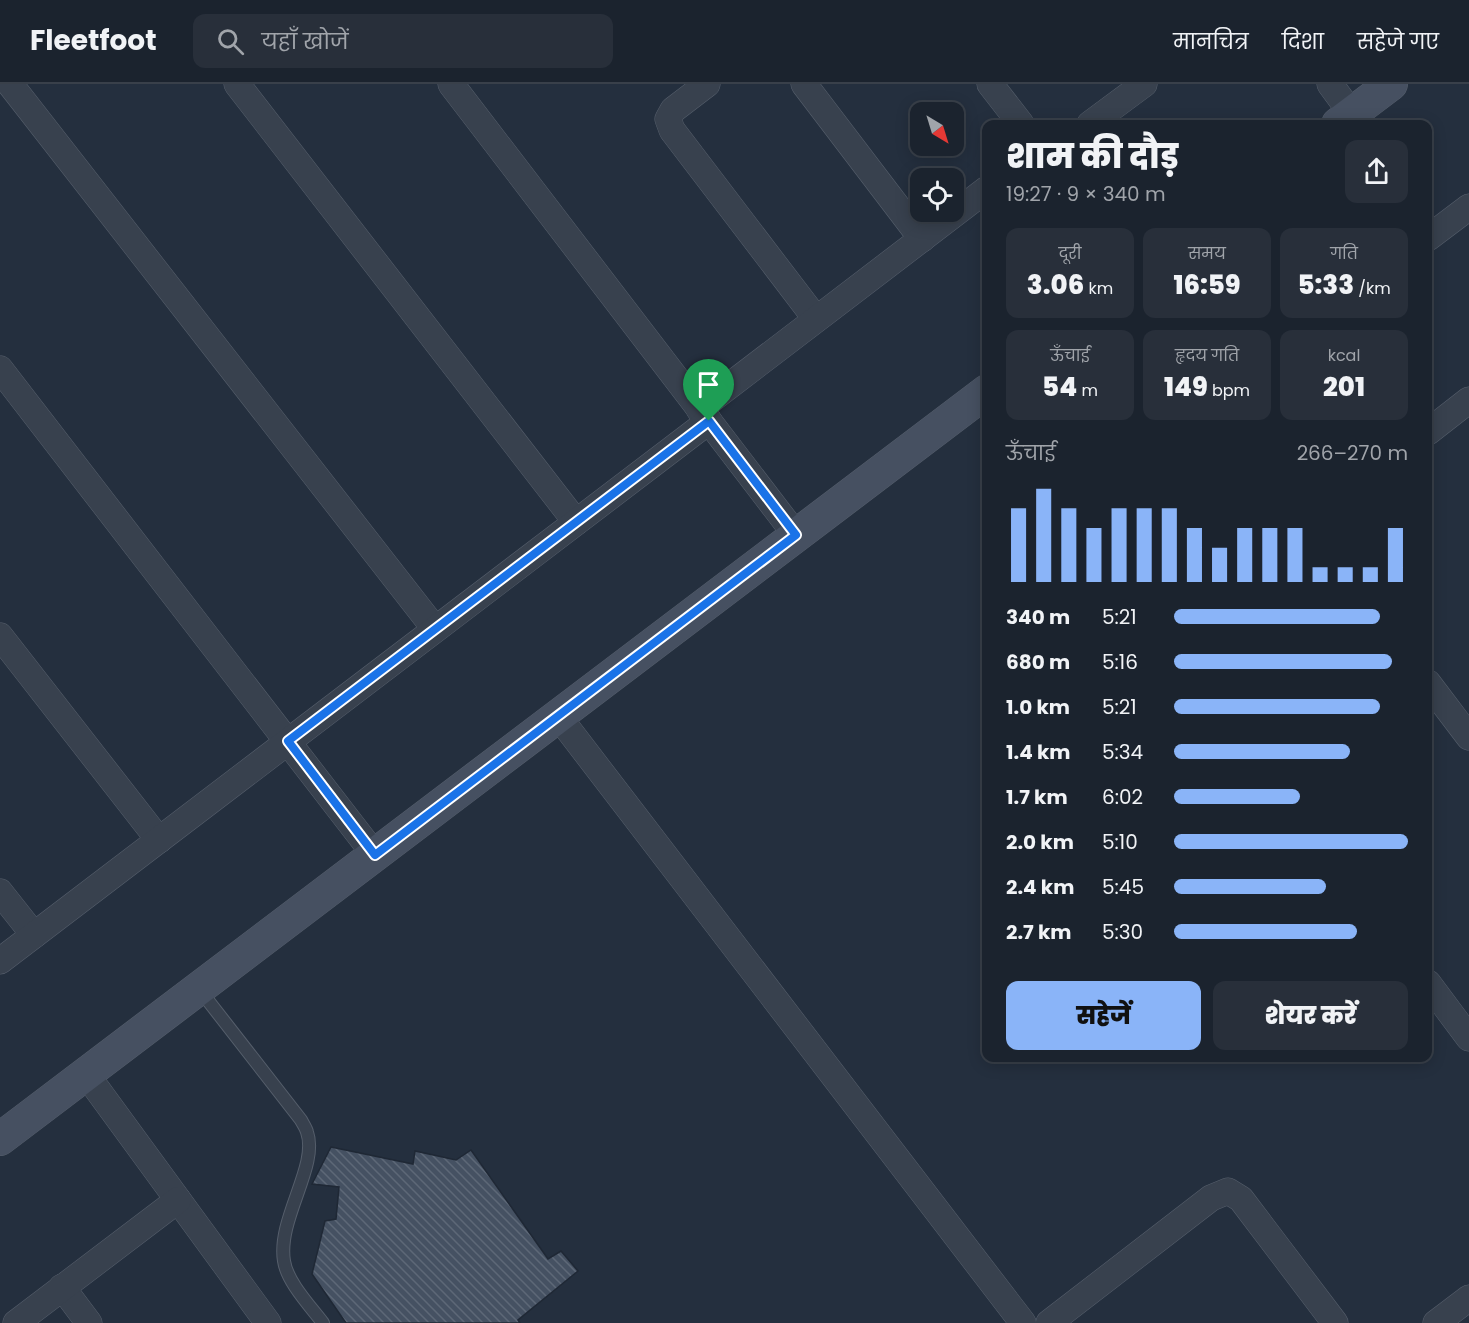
<!DOCTYPE html>
<html lang="hi">
<meta charset="utf-8">
<style>
body{margin:0;font-family:Poppins,"Noto Sans Devanagari",sans-serif;background:#282f3a;color:#f1f3f6;height:100vh;display:flex;flex-direction:column;font-size:22px;white-space:nowrap}
*{box-sizing:border-box;margin:0}
p{font-size:20px;color:#a0a4aa}
.icon{flex:none;width:33px;height:33px;fill:none;stroke:currentColor;stroke-width:2;stroke-linecap:round;stroke-linejoin:round}
.map{position:relative;flex:1;overflow:hidden}
.details{position:absolute;left:982px;top:36px;width:450px;height:942px;display:flex;flex-direction:column;background:#1b232e;border-radius:12px;box-shadow:0 3px 15px #0003,0 0 0 2px #39404a}
.details>*{flex:none}
.needle{width:39px;rotate:142deg}
.controls{position:absolute;left:910px;top:18px;display:grid;gap:12px}
.controls a{display:grid;place-items:center;width:54px;height:54px;border-radius:12px;background:#1b232e;box-shadow:0 3px 15px #0003,0 0 0 2px #39404a;font-size:30px}
.pin{position:absolute;display:grid;place-items:center;width:51px;height:51px;color:#fff;margin:-62px -26px;border-radius:50% 50% 50% 0;rotate:-45deg;box-shadow:0 0 6px #0007}
.pin .icon{rotate:45deg}
.round{display:grid;place-items:center;flex:none;width:63px;height:63px;border-radius:12px;background:#282f3a}
.head{display:flex;align-items:center;justify-content:space-between;height:102px;padding:0 24px}
h1{font-size:33px;font-weight:800;line-height:45px}
.stats{display:grid;grid-template-columns:repeat(3,1fr);gap:9px;height:102px;padding:6px 24px}
.stats div{display:grid;align-content:center;border-radius:12px;background:#282f3a;text-align:center}
.stats b{font-size:26px;font-weight:800}
.stats small{font-size:16px;font-weight:400}
.stats p{font-size:16px}
.chart{height:168px;padding:12px 24px}
.chart p{display:flex;justify-content:space-between}
.chart svg{width:100%;height:108px;margin-top:6px;stroke:#8ab4f8;stroke-width:6}
.primary-button{display:flex;gap:12px;margin-top:auto;padding:12px 24px}
.primary-button a{flex:1;height:69px;border-radius:12px;background:#8ab4f8;color:#111;font-size:24px;font-weight:800;line-height:69px;text-align:center}
.primary-button a+a{background:#282f3a;color:#f1f3f6}
ul{padding:0 24px;list-style:none;font-size:20px}
li{display:grid;grid-template-columns:96px 72px 1fr;align-items:center;height:45px}
li i{height:15px;border-radius:8px;background:#8ab4f8}
header{display:flex;align-items:center;gap:36px;box-sizing:border-box;height:84px;padding:0 30px;background:#1b232e;border-bottom:2px solid #39404a}
header strong{font-size:28px}
nav{display:flex;gap:33px;margin-inline-start:auto;font-size:21px}
.search{width:420px;height:54px;background:#282f3a;display:flex;align-items:center;gap:15px;box-sizing:border-box;padding:0 21px;border-radius:12px;color:#a0a4aa;font-size:22px}
.map>svg:first-child{display:block}
</style>
<header>
<strong>Fleetfoot</strong>
<div class="search"><svg class="icon" aria-label="search" viewBox="0 0 24 24"><circle cx="10" cy="10" r="6"/><path d="M15 15l6 6"/></svg>यहाँ खोजें</div>
<nav><a>मानचित्र</a><a>दिशा</a><a>सहेजे गए</a></nav>
</header>
<div class="map">
<svg width="1469" height="1239" viewBox="0 0 1469 1239">
<defs>
<pattern id="building-back-hatch" width="6" height="6" patternUnits="userSpaceOnUse" patternTransform="scale(1.5)"><rect width="6" height="6" fill="#455162"/><path d="M-1 5l2 2M0 0l6 6M5-1l2 2" fill="none" stroke="#5d6877"/></pattern>
</defs>
<rect width="100%" height="100%" fill="#242f3e"/>
<!-- building -->
<polygon fill="url(#building-back-hatch)" stroke="#1f2835" stroke-width="1.5" points="331,1063 413,1080 415,1067 456,1076 471,1066 548,1175 561,1167 578,1187 518,1236 520,1239 346,1239 312,1190 325,1137 336,1135 339,1103 312,1100"/>
<g fill="none" stroke-linecap="round" stroke-linejoin="round">
<defs>
<path id="lane" d="M 199,905 L 301,1036 C 303,1040 306,1044 307,1048 C 319,1082 277,1135 284,1177 C 287,1198 311,1223 323,1239"/>
<g id="street">
<polyline points="10,0 435,545"/>
<polyline points="237,0 576,438"/>
<polyline points="451,0 796,451"/>
<polyline points="707,0 673,26 668,35 672,46 816,235"/>
<polyline points="804,0 922,155"/>
<polyline points="990,0 1021,40"/>
<polyline points="1330,0 1352,30"/>
<polyline points="1090,40 1144,0"/>
<polyline points="1428,154 1469,123"/>
<polyline points="0,285 375,771"/>
<polyline points="699,325 987,105"/>
<polyline points="1428,348 1469,316"/>
<polyline points="0,552 159,756"/>
<polyline points="1428,599 1469,653"/>
<polyline points="558,632 1023,1239"/>
<polyline points="0,808 34,851"/>
<polyline points="0,877 709,337"/>
<polyline points="1428,899 1469,954"/>
<polyline points="86,990 268,1239"/>
<polyline points="62,1203 89,1239"/>
<polyline points="16,1239 178,1116"/>
<polyline points="1049,1239 1211,1114 1228,1107 1241,1115 1335,1239"/>
<polyline points="1436,1239 1469,1214"/>
</g>
<g id="secondary">
<polyline points="1338,40 1391,0"/>
<polyline points="0,1055 987,307"/>
</g>
</defs>
<!-- lane casing -->
<use href="#lane" stroke="#565f6c" stroke-width="14"/>
<!-- street casing -->
<use href="#street" stroke="#565f6c" stroke-width="27"/>
<!-- secondary casing -->
<use href="#secondary" stroke="#565f6c" stroke-width="34"/>
<!-- lane -->
<use href="#lane" stroke="#38414e" stroke-width="12"/>
<!-- street -->
<use href="#street" stroke="#38414e" stroke-width="26"/>
<!-- secondary -->
<use href="#secondary" stroke="#465061" stroke-width="33"/>
</g>
<g fill="none" stroke-linecap="round" stroke-linejoin="round">
<defs>
<polygon id="route" points="709,337 796,451 375,771 288,657"/>
</defs>
<!-- route casing -->
<use href="#route" stroke="#fff" stroke-width="12"/>
<!-- route -->
<use href="#route" stroke="#1a73e8" stroke-width="8"/>
</g>
</svg>
<div class="controls">
<a><svg class="needle" viewBox="-14 -14 28 28"><path d="M0-13l5 13h-10z" fill="#e53935"/><path d="M0 13l5-13h-10z" fill="#a0a4aa"/></svg></a>
<a><svg class="icon" aria-label="locate" viewBox="0 0 24 24"><circle cx="12" cy="12" r="6"/><path d="M12 2v4M12 18v4M2 12h4M18 12h4"/></svg></a>
</div>
<div class="pin" style="left:709px;top:337px;background:#1e9e55"><svg class="icon" aria-label="arrive" viewBox="0 0 24 24"><path d="M6 21V4h12l-3 4 3 4H6"/></svg></div>
<section class="details">
<div class="head"><div><h1>शाम की दौड़</h1><p>19:27 · 9 × 340 m</p></div><a class="round"><svg class="icon" aria-label="share" viewBox="0 0 24 24"><path d="M12 15V3M7 8l5-5 5 5M5 13v7h14v-7"/></svg></a></div>
<div class="stats">
<div><p>दूरी</p><b>3.06<small> km</small></b></div>
<div><p>समय</p><b>16:59</b></div>
<div><p>गति</p><b>5:33<small> /km</small></b></div>
</div>
<div class="stats">
<div><p>ऊँचाई</p><b>54<small> m</small></b></div>
<div><p>हृदय गति</p><b>149<small> bpm</small></b></div>
<div><p>kcal</p><b>201</b></div>
</div>
<div class="chart"><p><span>ऊँचाई</span>266–270 m</p>
<svg viewBox="0 0 160 44" preserveAspectRatio="none"><path d="M5 44V14M15 44V6M25 44V14M35 44V22M45 44V14M55 44V14M65 44V14M75 44V22M85 44V30M95 44V22M105 44V22M115 44V22M125 44V38M135 44V38M145 44V38M155 44V22"/></svg>
</div>
<ul>
<li><b>340 m</b>5:21<i style="width:88%"></i></li>
<li><b>680 m</b>5:16<i style="width:93%"></i></li>
<li><b>1.0 km</b>5:21<i style="width:88%"></i></li>
<li><b>1.4 km</b>5:34<i style="width:75%"></i></li>
<li><b>1.7 km</b>6:02<i style="width:54%"></i></li>
<li><b>2.0 km</b>5:10<i style="width:100%"></i></li>
<li><b>2.4 km</b>5:45<i style="width:65%"></i></li>
<li><b>2.7 km</b>5:30<i style="width:78%"></i></li>
</ul>
<div class="primary-button"><a>सहेजें</a><a>शेयर करें</a></div>
</section>
</div>
